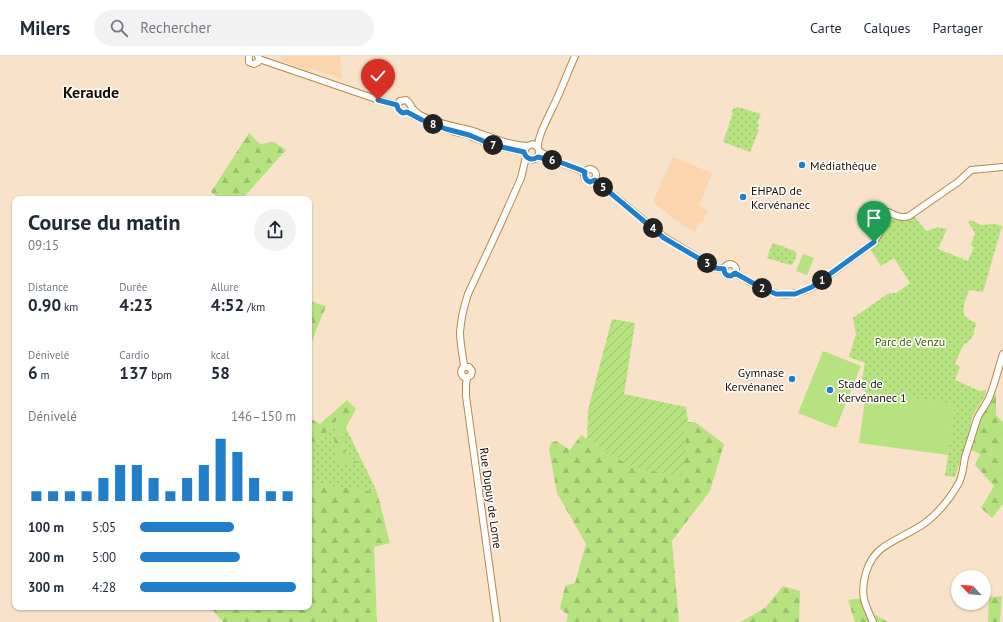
<!DOCTYPE html>
<html lang="fr">
<meta charset="utf-8">
<style>
body{margin:0;font-family:"PT Sans",sans-serif;background:#f2f2f3;color:#1f2937;height:100vh;display:flex;flex-direction:column;font-size:15px;white-space:nowrap}
*{box-sizing:border-box;margin:0}
p{font-size:13px;color:#747a83}
.icon{flex:none;width:22px;height:22px;fill:none;stroke:currentColor;stroke-width:2;stroke-linecap:round;stroke-linejoin:round}
.map{position:relative;flex:1;overflow:hidden}
.sheet{position:absolute;left:12px;top:140px;width:300px;height:414px;display:flex;flex-direction:column;background:#fff;border-radius:8px;box-shadow:0 1px 3px #0004}
.sheet>*{flex:none}
.needle{width:26px;rotate:296deg}
.controls{position:absolute;left:951px;top:514px;display:grid;gap:8px}
.controls a{display:grid;place-items:center;width:40px;height:40px;border-radius:50%;background:#fff;box-shadow:0 1px 3px #0004;font-size:20px}
.pin{position:absolute;display:grid;place-items:center;width:34px;height:34px;color:#fff;margin:-41px -17px;border-radius:50% 50% 50% 0;rotate:-45deg;box-shadow:0 0 4px #0007}
.pin .icon{rotate:45deg}
.km{position:absolute;width:20px;height:20px;margin:-10px;border-radius:50%;background:#222;color:#fff;font-size:11px;line-height:20px;text-align:center}
.round{display:grid;place-items:center;flex:none;width:42px;height:42px;border-radius:21px;background:#f2f2f3}
.summary{display:flex;align-items:center;justify-content:space-between;height:68px;padding:0 16px}
h1{font-size:22px;font-weight:800;line-height:30px}
.metrics{display:grid;grid-template-columns:repeat(3,1fr);gap:6px;height:68px;padding:4px 16px}
.metrics div{display:grid;align-content:center}
.metrics b{font-size:17px;font-weight:800}
.metrics small{font-size:11px;font-weight:400}
.metrics p{font-size:11px}
.chart{height:112px;padding:8px 16px}
.chart p{display:flex;justify-content:space-between}
.chart svg{width:100%;height:72px;margin-top:4px;stroke:#207eca;stroke-width:6}
ul{padding:0 16px;list-style:none;font-size:13px}
li{display:grid;grid-template-columns:64px 48px 1fr;align-items:center;height:30px}
li i{height:10px;border-radius:5px;background:#207eca}
header{display:flex;align-items:center;gap:24px;box-sizing:border-box;height:56px;padding:0 20px;background:#fff;border-bottom:1px solid #e0e1e3}
header strong{font-size:19px}
nav{display:flex;gap:22px;margin-inline-start:auto;font-size:14px}
.search{width:280px;height:36px;background:#f2f2f3;display:flex;align-items:center;gap:10px;box-sizing:border-box;padding:0 14px;border-radius:22px;color:#747a83;font-size:15px}
.map>svg:first-child{display:block}
</style>
<header>
<strong>Milers</strong>
<div class="search"><svg class="icon" aria-label="search" viewBox="0 0 24 24"><circle cx="10" cy="10" r="6"/><path d="M15 15l6 6"/></svg>Rechercher</div>
<nav><a>Carte</a><a>Calques</a><a>Partager</a></nav>
</header>
<div class="map">
<svg width="1003" height="566" viewBox="0 0 1003 566">
<defs>
<pattern id="grass-dots" width="8" height="8" patternUnits="userSpaceOnUse"><rect width="8" height="8" fill="#b6e27f"/><path d="M2 2h.1M6 6h.1" fill="none" stroke="#9cc16c" stroke-width="1.8" stroke-linecap="round"/></pattern>
<pattern id="forest-firs" width="22" height="20" patternUnits="userSpaceOnUse"><rect width="22" height="20" fill="#b6e27f"/><path d="M5 1l3.5 6h-7zM16 11l3.5 6h-7z" fill="#9cc16c"/></pattern>
<pattern id="garden-furrows" width="10" height="10" patternUnits="userSpaceOnUse"><rect width="10" height="10" fill="#b6e27f"/><path d="M-1 1l2-2M0 10L10 0M9 11l2-2" fill="none" stroke="#9cc16c"/></pattern>
</defs>
<rect width="100%" height="100%" fill="#f9e2ca"/>
<!-- built -->
<g fill="#fbd5ad">
<polygon points="280,0 340,0 342,23 312,13 309,11 310,15 281,5"/>
<polygon points="673,101 712,117 699,150 708,154 702,167 700,166 695,176 675,164 653,146"/>
</g>
<!-- grass -->
<g fill="url(#grass-dots)">
<polygon points="738,51 761,58 757,67 759,68 757,73 759,74 750,96 723,86 733,57 731,56 734,52"/>
<path d="M 914,160 L 926,175 L 938,171 L 947,173 L 938,193 L 968,205 L 974,191 L 971,189 L 975,177 L 968,166 L 971,164 L 981,169 L 995,168 L 1002,170 L 983,236 L 969,234 C 967,242 959,255 967,262 C 969,264 973,265 976,267 L 973,280 L 968,286 L 963,289 L 955,308 L 960,311 L 955,324 L 980,335 L 986,334 L 985,340 L 973,359 L 966,386 L 955,421 L 945,420 L 955,348 L 866,336 L 860,333 L 865,307 L 849,301 L 856,278 L 853,262 L 889,237 L 896,237 L 910,227 L 894,202 L 881,210 L 870,193 C 875,190 878,186 881,180 C 884,174 885,167 890,162 C 894,162 896,163 900,164 C 905,165 910,162 914,160 Z"/>
<polygon points="773,187 795,195 797,198 793,208 790,209 767,202 772,188"/>
<polygon points="341,360 334,393 357,406 346,398 341,381 346,372 377,436 312,427 309,415 309,387 320,384 325,379 327,374"/>
</g>
<!-- forest -->
<g fill="url(#forest-firs)">
<polygon points="249,77 260,88 274,86 286,94 242,143 220,143 211,136"/>
<polygon points="309,245 326,250 309,292"/>
<polygon points="993,338 996,339 996,359 1003,366 1003,449 1002,449 992,462 981,452 994,430 975,409 980,398 971,394 980,364"/>
<polygon points="347,344 356,353 341,381 346,398 357,406 354,410 339,406 334,394 335,374 340,361 327,374 325,379 320,384 309,387 309,362 320,368"/>
<polygon points="688,366 695,366 724,388 710,435 672,485 679,566 566,566 568,559 560,553 565,530 575,527 586,488 557,437 549,393 551,387 556,385 570,394 581,379 632,411 686,387 684,372"/>
<polygon points="309,415 313,427 377,436 390,487 374,491 377,566 223,566 210,551 309,551"/>
<polygon points="783,530 800,535 799,566 740,566 765,552"/>
<polygon points="1002,540 1000,566 988,566 989,541"/>
<polygon points="862,542 869,562 876,559 888,566 855,566 848,544"/>
</g>
<!-- garden -->
<polygon fill="url(#garden-furrows)" points="612,263 635,267 624,338 686,351 688,366 684,372 686,387 682,421 632,411 587,383 588,354"/>
<!-- pitch -->
<g fill="#b6e27f">
<polygon points="803,198 814,202 807,219 796,215"/>
<polygon points="823,295 861,310 836,372 798,357"/>
<polygon points="866,336 955,348 948,399 859,387"/>
</g>
<g fill="none" stroke-linecap="round" stroke-linejoin="round">
<defs>
<g id="tertiary">
<polyline points="249,0 249,6 254,8 258,6 259,3 258,0"/>
<polyline points="259,3 376,43 397,49"/>
<path d="M 397,49 L 400,45 L 406,44 C 409,46 409,47 411,50 C 413,54 417,57 420,59 C 436,68 456,70 473,75 C 491,81 508,89 527,90"/>
<polyline points="407,56 416,61 426,65"/>
<polyline points="442,71 455,76 476,80"/>
<polyline points="472,81 493,89 524,96"/>
<path d="M 538,92 L 533,88 L 527,90 L 524,96 C 526,102 533,107 538,100 C 540,97 539,95 538,92 C 537,87 540,81 541,77 C 546,64 553,52 558,40 C 564,27 569,13 575,0"/>
<polyline points="539,95 554,104 585,116"/>
<circle cx="590" cy="119" r="6"/>
<polyline points="595,124 664,181 715,212 724,213"/>
<circle cx="730" cy="214" r="6"/>
<path d="M 735,217 C 764,233 779,248 813,231 L 874,186 L 879,178 L 888,156 C 895,159 901,163 909,160 L 958,126 L 971,114 L 1003,111"/>
<polyline points="464,311 469,311 472,315 471,319 467,322 466,328 466,340 497,566"/>
<path d="M 467,322 C 461,321 459,315 464,311 C 463,299 460,288 460,276 C 461,263 464,250 468,238 L 501,167 L 521,122 L 526,101"/>
<path d="M 873,566 C 870,559 866,551 864,543 C 861,527 867,504 881,493 C 894,483 911,477 925,467 C 938,457 949,444 957,430 C 963,422 963,411 965,401 C 969,389 973,376 977,363 C 980,356 986,349 989,342 C 995,328 998,313 1003,298"/>
</g>
</defs>
<!-- tertiary casing -->
<use href="#tertiary" stroke="#bb8649" stroke-width="8"/>
<!-- tertiary -->
<use href="#tertiary" stroke="#fff" stroke-width="6"/>
</g>
<g fill="none" stroke-linecap="round" stroke-linejoin="round">
<defs>
<path id="route" d="M 378,44 L 397,49 L 398,53 L 401,56 L 403,57 L 407,56 L 422,64 L 446,73 L 469,79 L 493,89 L 524,96 C 526,103 532,105 538,101 L 549,104 L 554,104 L 581,114 L 585,116 C 584,121 585,124 590,126 L 595,124 L 664,182 L 715,212 L 724,213 C 724,218 727,220 731,220 L 735,217 L 760,231 L 776,238 L 795,238 L 812,231 L 874,186"/>
</defs>
<!-- route casing -->
<use href="#route" stroke="#fff" stroke-width="8"/>
<!-- route -->
<use href="#route" stroke="#207eca" stroke-width="5"/>
</g>
<!-- markers -->
<g fill="#207eca" stroke="#fff" stroke-width="1.5">
<circle cx="802" cy="109" r="4"/>
<circle cx="743" cy="141" r="4"/>
<circle cx="792" cy="323" r="4"/>
<circle cx="830" cy="334" r="4"/>
</g>
<g text-anchor="middle" dominant-baseline="central" stroke-width="3" stroke-linejoin="round" paint-order="stroke">
<!-- poi labels -->
<g font-size="12" fill="#1d0d00" stroke="#fff" text-anchor="start">
<text x="810" y="109">Médiathèque</text>
<text x="751" y="134">EHPAD de<tspan x="751" dy="14">Kervénanec</tspan></text>
<text x="784" y="316" text-anchor="end">Gymnase<tspan x="784" dy="14">Kervénanec</tspan></text>
<text x="838" y="327">Stade de<tspan x="838" dy="14">Kervénanec 1</tspan></text>
</g>
<!-- park labels -->
<g font-size="12" fill="#3e5b0a" stroke="#fff">
<text x="910" y="285">Parc de Venzu</text>
</g>
<!-- street labels -->
<g font-size="12" fill="#1d0d00" stroke="#fff">
<text transform="translate(491 442) rotate(82)">Rue Dupuy de Lome</text>
</g>
<!-- district labels -->
<g font-size="16" font-weight="bold" fill="#1d0d00" stroke="#fff">
<text x="91" y="36">Keraude</text>
</g>
</g>
</svg>
<div class="controls">
<a><svg class="needle" viewBox="-14 -14 28 28"><path d="M0-13l5 13h-10z" fill="#e53935"/><path d="M0 13l5-13h-10z" fill="#747a83"/></svg></a>
</div>
<div class="pin" style="left:874px;top:186px;background:#1e9e55"><svg class="icon" aria-label="arrive" viewBox="0 0 24 24"><path d="M6 21V4h12l-3 4 3 4H6"/></svg></div>
<div class="pin" style="left:378px;top:44px;background:#d93025"><svg class="icon" aria-label="check" viewBox="0 0 24 24"><path d="M5 12l5 5 9-10"/></svg></div>
<b class="km" style="left:822px;top:224px">1</b>
<b class="km" style="left:762px;top:232px">2</b>
<b class="km" style="left:707px;top:207px">3</b>
<b class="km" style="left:653px;top:172px">4</b>
<b class="km" style="left:603px;top:131px">5</b>
<b class="km" style="left:552px;top:104px">6</b>
<b class="km" style="left:493px;top:89px">7</b>
<b class="km" style="left:433px;top:68px">8</b>
<section class="sheet">
<div class="summary"><div><h1>Course du matin</h1><p>09:15</p></div><a class="round"><svg class="icon" aria-label="share" viewBox="0 0 24 24"><path d="M12 15V3M7 8l5-5 5 5M5 13v7h14v-7"/></svg></a></div>
<div class="metrics">
<div><p>Distance</p><b>0.90<small> km</small></b></div>
<div><p>Durée</p><b>4:23</b></div>
<div><p>Allure</p><b>4:52<small> /km</small></b></div>
</div>
<div class="metrics">
<div><p>Dénivelé</p><b>6<small> m</small></b></div>
<div><p>Cardio</p><b>137<small> bpm</small></b></div>
<div><p>kcal</p><b>58</b></div>
</div>
<div class="chart"><p><span>Dénivelé</span>146–150 m</p>
<svg viewBox="0 0 160 44" preserveAspectRatio="none"><path d="M5 44V38M15 44V38M25 44V38M35 44V38M45 44V30M55 44V22M65 44V22M75 44V30M85 44V38M95 44V30M105 44V22M115 44V6M125 44V14M135 44V30M145 44V38M155 44V38"/></svg>
</div>
<ul>
<li><b>100 m</b>5:05<i style="width:60%"></i></li>
<li><b>200 m</b>5:00<i style="width:64%"></i></li>
<li><b>300 m</b>4:28<i style="width:100%"></i></li>
</ul>
</section>
</div>
